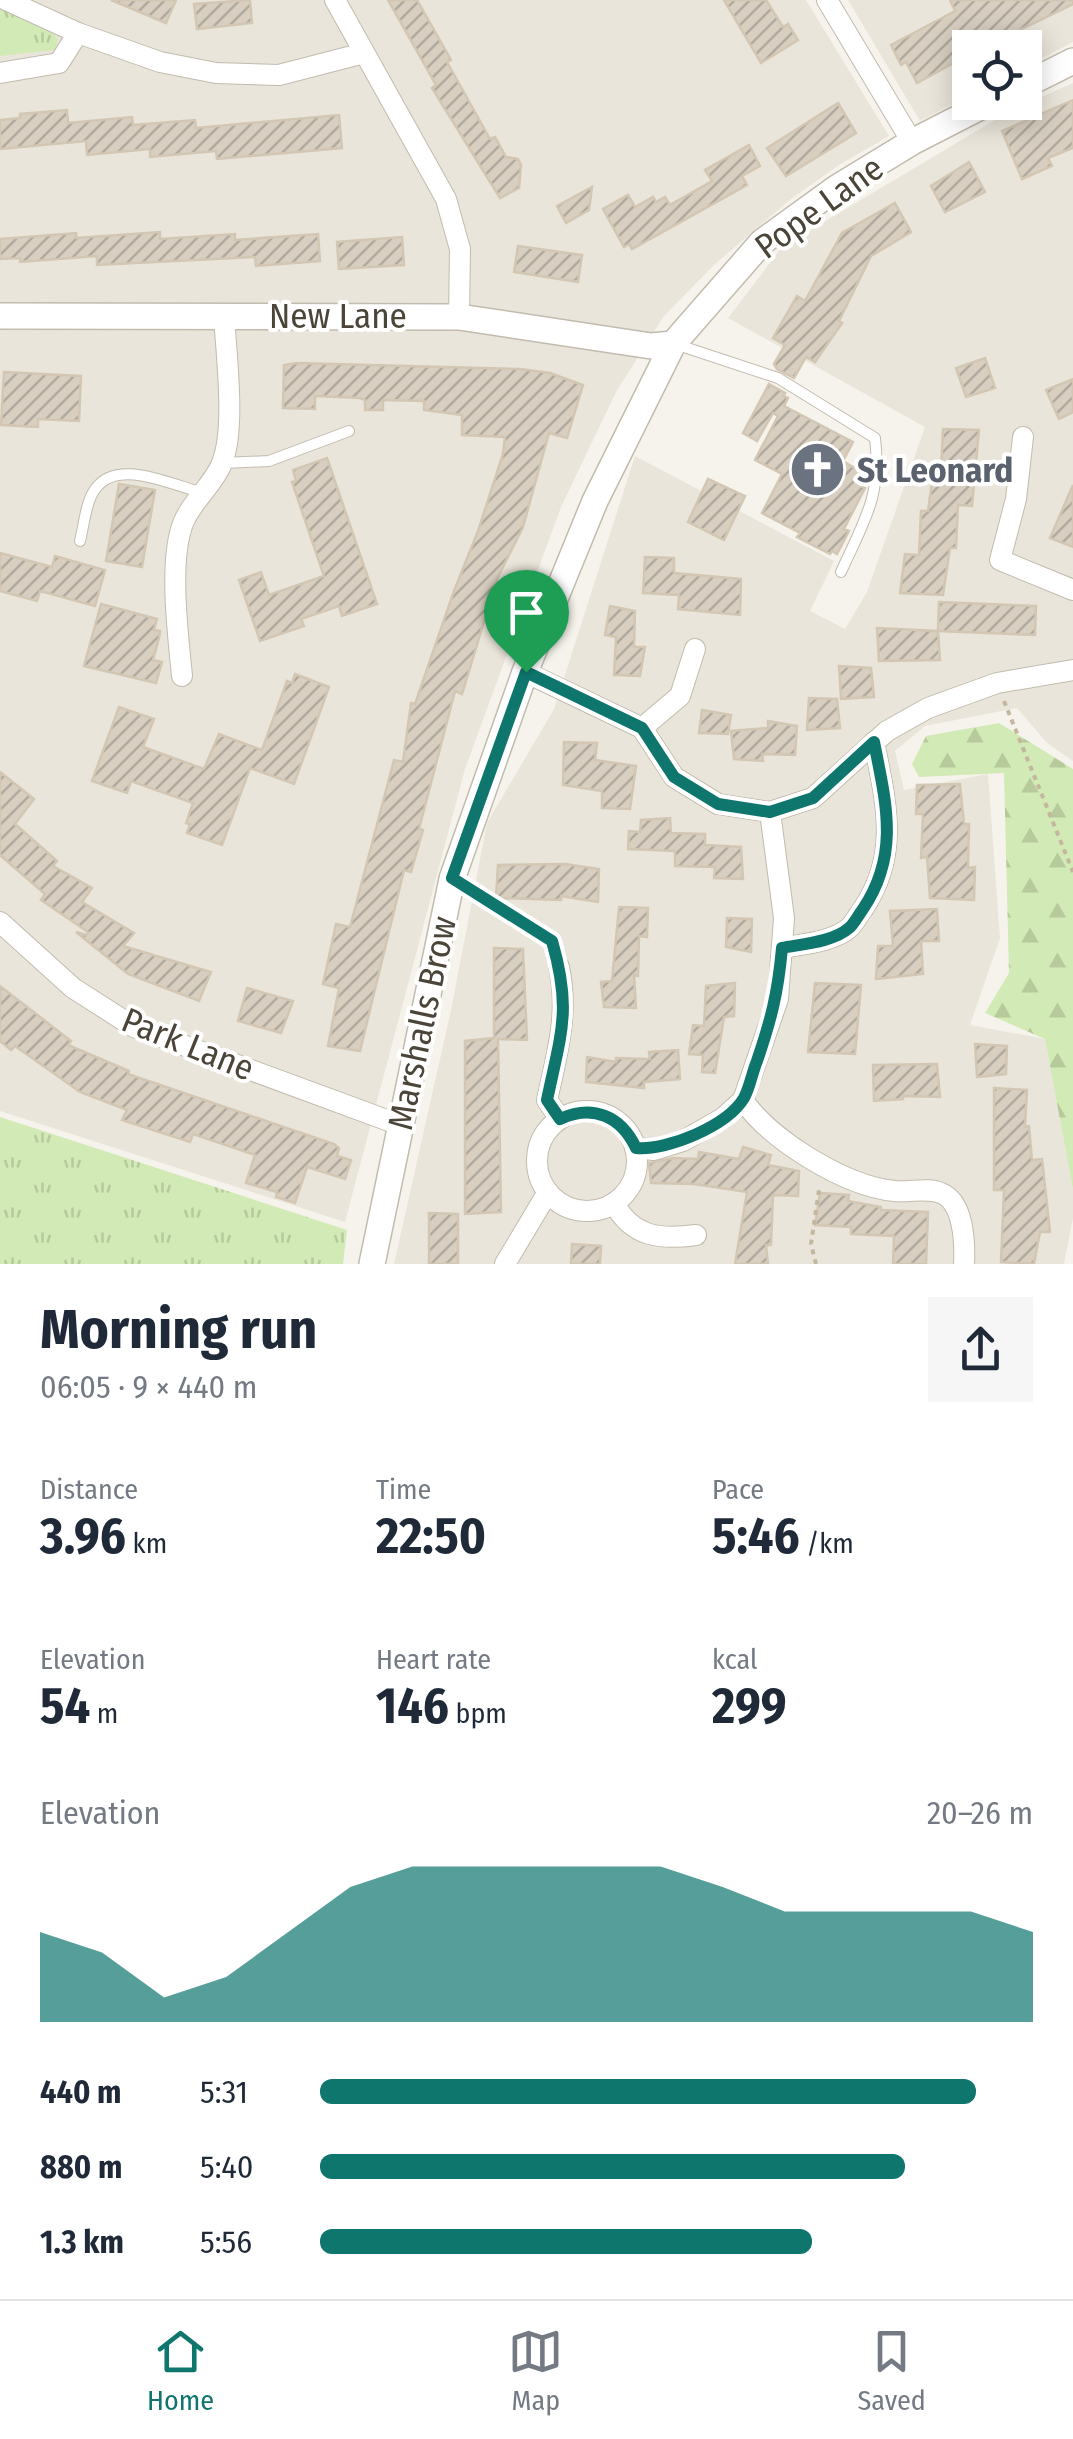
<!DOCTYPE html>
<meta charset="utf-8">
<style>
body{margin:0;font-family:"Fira Sans Condensed",sans-serif;background:#f6f6f7;color:#1f2937;height:100vh;display:flex;flex-direction:column;font-size:38px;white-space:nowrap}
*{box-sizing:border-box;margin:0}
p{font-size:32px;color:#747a83}
.icon{flex:none;width:55px;height:55px;fill:none;stroke:currentColor;stroke-width:2;stroke-linecap:round;stroke-linejoin:round}
.map{position:relative;height:1264px;overflow:hidden}
.sheet{display:flex;flex-direction:column;background:#fff;flex:1}
.sheet>*{flex:none}
.fabs{position:absolute;left:952px;top:30px;display:grid;gap:20px}
.fabs a{display:grid;place-items:center;width:90px;height:90px;border-radius:0px;background:#fff;box-shadow:0 5px 25px #0003;font-size:50px}
.pin{position:absolute;display:grid;place-items:center;width:85px;height:85px;color:#fff;margin:-102px -42px;border-radius:50% 50% 50% 0;rotate:-45deg;box-shadow:0 0 10px #0007}
.pin .icon{rotate:45deg}
.round{display:grid;place-items:center;flex:none;width:105px;height:105px;border-radius:0px;background:#f6f6f7}
.overview{display:flex;align-items:center;justify-content:space-between;height:170px;padding:0 40px}
h1{font-size:55px;font-weight:700;line-height:75px}
.stats{display:grid;grid-template-columns:repeat(3,1fr);gap:15px;height:170px;padding:10px 40px}
.stats div{display:grid;align-content:center}
.stats b{font-size:50px;font-weight:700}
.stats small{font-size:28px;font-weight:400}
.stats p{font-size:28px}
.chart{height:280px;padding:20px 40px}
.chart p{display:flex;justify-content:space-between}
.chart svg{width:100%;height:180px;margin-top:10px;fill:#0f766e;opacity:.7}
ul{padding:0 40px;list-style:none;font-size:32px}
li{display:grid;grid-template-columns:160px 120px 1fr;align-items:center;height:75px}
li i{height:25px;border-radius:12px;background:#0f766e}
.tabs{display:flex;justify-content:space-around;align-items:center;height:140px;border-top:2px solid #e0e1e3;background:#fff;font-size:28px;color:#747a83}
.tabs a{display:grid;justify-items:center;gap:5px}
.tabs .on{color:#0f766e}
.map>svg:first-child{display:block}
</style>
<div class="map">
<svg width="1073" height="1264" viewBox="0 0 1073 1264">
<defs>
<pattern id="grass-tufts" width="24" height="20" patternUnits="userSpaceOnUse" patternTransform="scale(2.5)"><rect width="24" height="20" fill="#d2eab5"/><path d="M3 7l-1-3M5 7V3M7 7l1-3M15 17l-1-3M17 17v-4M19 17l1-3" fill="none" stroke="#b6ca9c"/></pattern>
<pattern id="forest-firs" width="22" height="20" patternUnits="userSpaceOnUse" patternTransform="scale(2.5)"><rect width="22" height="20" fill="#d2eab5"/><path d="M5 1l3.5 6h-7zM16 11l3.5 6h-7z" fill="#b6ca9c"/></pattern>
<pattern id="building-hatch" width="6" height="6" patternUnits="userSpaceOnUse" patternTransform="scale(2.5)"><rect width="6" height="6" fill="#d8cfc1"/><path d="M-1 1l2-2M0 6l6-6M5 7l2-2" fill="none" stroke="#b1aa9e"/></pattern>
</defs>
<rect width="100%" height="100%" fill="#f6f3ec"/>
<!-- residential -->
<g fill="#eae5da">
<polygon points="0,0 806,0 889,136 839,165 791,199 715,264 664,316 616,392 561,507 465,769 345,1222 0,1111"/>
<polygon points="848,0 1073,0 1073,42 1025,67 1025,48 970,48 970,95 920,121"/>
<polygon points="1073,83 1073,761 1047,743 1017,708 925,726 895,751 904,790 988,774 1000,938 970,1025 1045,1039 1073,1190 1073,1218 1064,1264 394,1264 451,1010 487,823 554,709 635,456 834,561 810,611 845,629 867,592 925,427 728,318 782,247 1010,111"/>
</g>
<!-- grass -->
<g fill="url(#grass-tufts)">
<polygon points="0,6 51,30 58,40 55,50 0,56"/>
<polygon points="0,1117 347,1230 343,1264 0,1264"/>
</g>
<!-- forest -->
<polygon fill="url(#forest-firs)" points="999,723 1073,769 1073,1190 1045,1039 985,1013 1009,973 1004,773 919,777 912,764 926,736"/>
<!-- building -->
<g fill="url(#building-hatch)" stroke="#d3c7b4" stroke-width="2.5">
<polygon points="111,0 176,0 166,23"/>
<polygon points="250,0 252,23 197,29 194,4"/>
<polygon points="388,0 417,0 451,60 447,62 490,139 495,137 506,157 518,159 521,165 519,188 500,198 432,88 436,85"/>
<polygon points="724,0 766,0 783,27 788,24 798,40 761,63"/>
<polygon points="950,0 1073,0 1073,4 983,48 970,48 970,54 917,83 906,62 901,65 891,45 955,11"/>
<polygon points="1073,100 1073,148 1048,158 1052,166 1022,179 1002,131"/>
<polygon points="838,103 856,133 786,176 767,148"/>
<polygon points="67,110 68,123 132,117 133,125 195,120 196,128 339,115 342,148 217,159 216,151 150,157 150,149 87,155 86,141 0,149 0,120 20,118 20,114"/>
<polygon points="749,145 760,166 742,176 747,185 632,249 629,244 624,247 603,209 628,195 635,207 653,197 656,202 665,197 670,205 712,181 705,170"/>
<polygon points="969,162 985,192 945,212 931,186"/>
<polygon points="592,187 589,210 566,223 557,206"/>
<polygon points="895,203 911,232 871,256 839,321 842,323 815,362 806,357 794,378 777,369 774,364 785,345 773,338 797,296 805,301 842,233"/>
<polygon points="160,232 160,239 235,234 235,240 318,234 320,261 256,266 255,257 97,265 97,256 20,262 20,258 0,259 0,239 76,233 76,238"/>
<polygon points="402,237 404,265 339,269 337,242"/>
<polygon points="518,246 582,255 578,282 514,272"/>
<polygon points="985,358 995,388 966,397 956,368"/>
<polygon points="297,363 520,369 550,373 583,385 567,438 549,433 523,527 497,579 462,694 455,691 419,829 423,830 411,872 404,870 360,1051 328,1046 339,988 323,984 336,924 350,927 394,760 403,762 411,703 415,704 454,591 478,531 503,454 505,437 462,435 462,415 424,410 424,401 383,400 383,410 365,410 365,400 360,398 315,396 315,409 283,408 284,365"/>
<polygon points="4,372 81,376 79,421 38,419 38,427 1,425"/>
<polygon points="1073,379 1073,412 1059,419 1046,390"/>
<polygon points="769,384 785,393 783,396 788,398 784,406 853,442 843,461 861,472 860,474 865,477 861,486 865,488 844,529 849,531 837,554 832,551 830,554 797,537 800,533 762,513 782,474 755,460 778,416 773,413 757,441 743,433"/>
<polygon points="943,429 979,430 972,506 958,505 956,548 950,548 943,595 900,593 905,554 919,555 921,511 928,511 934,468 941,469"/>
<polygon points="327,458 377,604 342,616 339,606 301,619 304,626 260,641 239,580 261,572 269,595 324,576 292,482 296,481 293,470"/>
<polygon points="708,479 745,496 724,540 688,522"/>
<polygon points="119,484 155,490 142,567 106,561"/>
<polygon points="1073,485 1073,547 1050,538"/>
<polygon points="0,553 52,567 55,556 105,570 95,606 40,591 37,601 0,591"/>
<polygon points="645,557 674,558 674,573 741,579 740,615 678,609 679,595 643,593"/>
<polygon points="939,602 1036,606 1035,635 938,631"/>
<polygon points="101,604 157,619 154,630 160,631 159,638 153,660 162,662 156,683 84,666"/>
<polygon points="610,606 635,611 634,647 645,647 640,676 614,675 616,637 605,635"/>
<polygon points="877,628 938,631 940,660 879,661"/>
<polygon points="839,666 871,668 874,697 841,699"/>
<polygon points="295,674 329,687 294,784 250,768 222,845 187,833 190,824 186,823 193,803 131,781 127,793 92,781 119,707 154,719 143,747 204,769 219,734 262,750 287,681 292,683"/>
<polygon points="809,698 837,699 840,728 807,730"/>
<polygon points="702,710 731,715 728,734 699,733"/>
<polygon points="768,721 797,726 795,755 762,754 763,761 734,759 731,731 768,728"/>
<polygon points="564,742 597,743 595,760 636,766 630,809 602,808 602,791 563,785"/>
<polygon points="0,772 34,799 15,824 57,861 53,866 92,888 82,902 134,933 123,946 211,972 199,1001 128,974 76,932 86,935 88,932 41,900 45,894 0,855"/>
<polygon points="960,784 964,824 969,824 968,868 975,867 974,900 930,898 927,857 921,858 923,814 916,814 917,785"/>
<polygon points="670,818 671,833 705,834 705,845 741,847 743,879 714,878 715,867 675,866 675,851 628,849 629,831 640,832 641,820"/>
<polygon points="565,864 599,869 598,902 561,896 561,900 496,898 498,865"/>
<polygon points="619,907 648,908 647,937 639,936 638,976 634,975 636,1008 604,1007 601,982 612,981"/>
<polygon points="937,909 939,941 921,941 923,974 876,979 878,946 893,946 890,911"/>
<polygon points="727,918 752,919 751,952 726,947"/>
<polygon points="494,948 523,949 527,1040 498,1039 501,1212 465,1214 465,1041 494,1038"/>
<polygon points="735,983 734,1016 724,1017 715,1073 702,1072 703,1055 689,1054 693,1025 704,1026 706,986"/>
<polygon points="815,983 861,985 855,1054 808,1052"/>
<polygon points="0,986 71,1041 68,1045 129,1071 128,1074 334,1144 339,1148 337,1156 351,1160 345,1179 307,1167 295,1203 276,1197 277,1192 246,1183 255,1155 193,1134 190,1142 122,1120 127,1110 80,1092 15,1046 11,1050 0,1041"/>
<polygon points="247,988 293,1001 281,1033 238,1021"/>
<polygon points="975,1044 1007,1046 1006,1074 977,1077"/>
<polygon points="678,1050 680,1079 644,1082 644,1088 586,1082 587,1057 616,1062 616,1058 650,1059 649,1052"/>
<polygon points="937,1064 940,1097 903,1096 903,1099 874,1101 873,1065"/>
<polygon points="994,1088 1027,1090 1025,1127 1029,1126 1032,1160 1042,1159 1050,1232 1040,1232 1034,1264 1001,1262 1004,1190 994,1190"/>
<polygon points="743,1147 771,1155 768,1165 799,1171 798,1196 773,1195 771,1245 766,1245 768,1264 735,1264 747,1192 694,1184 651,1183 649,1163 674,1158 698,1159 699,1152 739,1159"/>
<polygon points="820,1193 849,1195 848,1201 881,1207 881,1210 928,1212 926,1264 893,1264 894,1236 851,1234 851,1227 815,1225"/>
<polygon points="429,1213 458,1214 458,1264 429,1264"/>
<polygon points="572,1244 601,1246 600,1264 571,1264"/>
</g>
<g fill="none" stroke-linecap="round" stroke-linejoin="round">
<defs>
<g id="service">
<path d="M 675,344 L 778,378 L 875,438 C 882,496 864,521 841,572"/>
<polyline points="223,463 269,461 349,431"/>
<path d="M 80,541 C 84,525 86,500 96,488 C 118,458 172,485 200,492"/>
</g>
<g id="minor">
<polyline points="6,0 78,33 160,62 216,73 279,75 364,53"/>
<polyline points="335,0 446,199 460,249 459,317"/>
<polyline points="827,0 912,142"/>
<polyline points="0,73 59,63 78,33"/>
<polyline points="1023,437 1016,499 1000,560 1073,590"/>
<polyline points="525,672 642,728 674,777 718,804 770,812 813,798 887,731 928,708 997,683 1073,670"/>
<path d="M 182,676 C 178,634 168,558 184,521 C 193,500 214,484 222,463 C 236,428 226,353 224,315"/>
<polyline points="642,728 680,696 695,649"/>
<polyline points="0,922 73,988 134,1027 400,1125"/>
<path d="M 782,948 C 802,944 833,942 849,928 C 854,924 859,914 863,909 C 900,854 886,803 874,742"/>
<path d="M 559,967 C 569,1014 557,1054 547,1100 L 560,1119"/>
<path d="M 743,1100 C 770,1140 845,1186 894,1191 C 909,1193 927,1187 941,1193 C 964,1202 965,1243 964,1264"/>
<circle cx="587" cy="1161" r="50"/>
<polyline points="635,1148 654,1150 683,1141 723,1118 743,1100 778,999 784,918 770,812"/>
<path d="M 614,1203 C 632,1237 660,1240 696,1235"/>
<polyline points="505,1264 548,1192"/>
</g>
<g id="tertiary">
<polyline points="1025,85 1073,61"/>
<polyline points="0,316 459,317 651,346 673,344"/>
<polyline points="372,1264 452,879 525,672 595,501 673,344 762,242 835,189 912,142 990,102"/>
</g>
</defs>
<!-- service casing -->
<use href="#service" stroke="#c2bbae" stroke-width="12"/>
<!-- minor casing -->
<use href="#minor" stroke="#c2bbae" stroke-width="22"/>
<!-- tertiary casing -->
<use href="#tertiary" stroke="#c2bbae" stroke-width="28"/>
<!-- path -->
<g stroke="#c4b79f" stroke-width="4" stroke-dasharray="5 5" stroke-linecap="butt">
<polyline points="1004,701 1073,872"/>
<polyline points="473,891 552,941 554,948"/>
<polyline points="816,1264 811,1244 819,1190"/>
</g>
<!-- service -->
<use href="#service" stroke="#fff" stroke-width="10"/>
<!-- minor -->
<use href="#minor" stroke="#fff" stroke-width="20"/>
<!-- tertiary -->
<use href="#tertiary" stroke="#fff" stroke-width="25"/>
</g>
<g fill="none" stroke-linecap="round" stroke-linejoin="round">
<defs>
<path id="route" d="M 526,672 L 642,728 L 674,777 L 718,804 L 770,812 L 813,798 L 874,742 C 886,803 900,854 863,909 C 859,914 854,924 849,928 C 833,942 802,944 782,948 C 778,993 771,1020 757,1061 C 752,1073 750,1087 744,1098 C 727,1126 667,1151 636,1148 C 621,1116 593,1104 560,1119 L 547,1100 C 561,1033 572,1010 552,941 L 452,878 Z"/>
</defs>
<!-- route casing -->
<use href="#route" stroke="#fff" stroke-width="20"/>
<!-- route -->
<use href="#route" stroke="#0f766e" stroke-width="12"/>
</g>
<!-- icons -->
<defs>
<symbol id="church-disc" viewBox="-11 -11 22 22"><circle r="9.5" fill="#6b7280" stroke="#fff"/><path d="M-1.2-6h2.4v3.5h3.3v2.4h-3.3V6h-2.4V-.1h-3.3v-2.4h3.3Z" fill="#fff"/></symbol>
</defs>
<g fill-rule="evenodd">
<use href="#church-disc" x="786" y="438" width="63" height="63"/>
</g>
<g text-anchor="middle" dominant-baseline="central" stroke-width="8" stroke-linejoin="round" paint-order="stroke">
<!-- street labels -->
<g font-size="35" fill="#4b4439" stroke="#fff">
<text transform="translate(819 207) rotate(-36)">Pope Lane</text>
<text x="338" y="316">New Lane</text>
<text transform="translate(422 1023) rotate(-78)">Marshalls Brow</text>
<text transform="translate(188 1044) rotate(22)">Park Lane</text>
</g>
<!-- worship labels -->
<g font-size="35" font-weight="bold" fill="#5b616d" stroke="#fff" text-anchor="start">
<text x="857" y="470">St Leonard</text>
</g>
</g>
</svg>
<div class="fabs">
<a><svg class="icon" aria-label="locate" viewBox="0 0 24 24"><circle cx="12" cy="12" r="6"/><path d="M12 2v4M12 18v4M2 12h4M18 12h4"/></svg></a>
</div>
<div class="pin" style="left:526px;top:672px;background:#1e9e55"><svg class="icon" aria-label="arrive" viewBox="0 0 24 24"><path d="M6 21V4h12l-3 4 3 4H6"/></svg></div>
</div>
<section class="sheet">
<div class="overview"><div><h1>Morning run</h1><p>06:05 · 9 × 440 m</p></div><a class="round"><svg class="icon" aria-label="share" viewBox="0 0 24 24"><path d="M12 15V3M7 8l5-5 5 5M5 13v7h14v-7"/></svg></a></div>
<div class="stats">
<div><p>Distance</p><b>3.96<small> km</small></b></div>
<div><p>Time</p><b>22:50</b></div>
<div><p>Pace</p><b>5:46<small> /km</small></b></div>
</div>
<div class="stats">
<div><p>Elevation</p><b>54<small> m</small></b></div>
<div><p>Heart rate</p><b>146<small> bpm</small></b></div>
<div><p>kcal</p><b>299</b></div>
</div>
<div class="chart"><p><span>Elevation</span>20–26 m</p>
<svg viewBox="0 0 160 44" preserveAspectRatio="none"><path d="M0 44V22L10 27L20 38L30 33L40 22L50 11L60 6L70 6L80 6L90 6L100 6L110 11L120 17L130 17L140 17L150 17L160 22V44z"/></svg>
</div>
<ul>
<li><b>440 m</b>5:31<i style="width:92%"></i></li>
<li><b>880 m</b>5:40<i style="width:82%"></i></li>
<li><b>1.3 km</b>5:56<i style="width:69%"></i></li>
</ul>
</section>
<nav class="tabs">
<a class="on"><svg class="icon" aria-label="home" viewBox="0 0 24 24"><path d="M3 11l9-7 9 7M6 9v11h12V9"/></svg>Home</a>
<a><svg class="icon" aria-label="map" viewBox="0 0 24 24"><path d="M3 6l6-2 6 2 6-2v14l-6 2-6-2-6 2zM9 4v14M15 6v14"/></svg>Map</a>
<a><svg class="icon" aria-label="saved" viewBox="0 0 24 24"><path d="M7 4h10v16l-5-4-5 4z"/></svg>Saved</a>
</nav>
